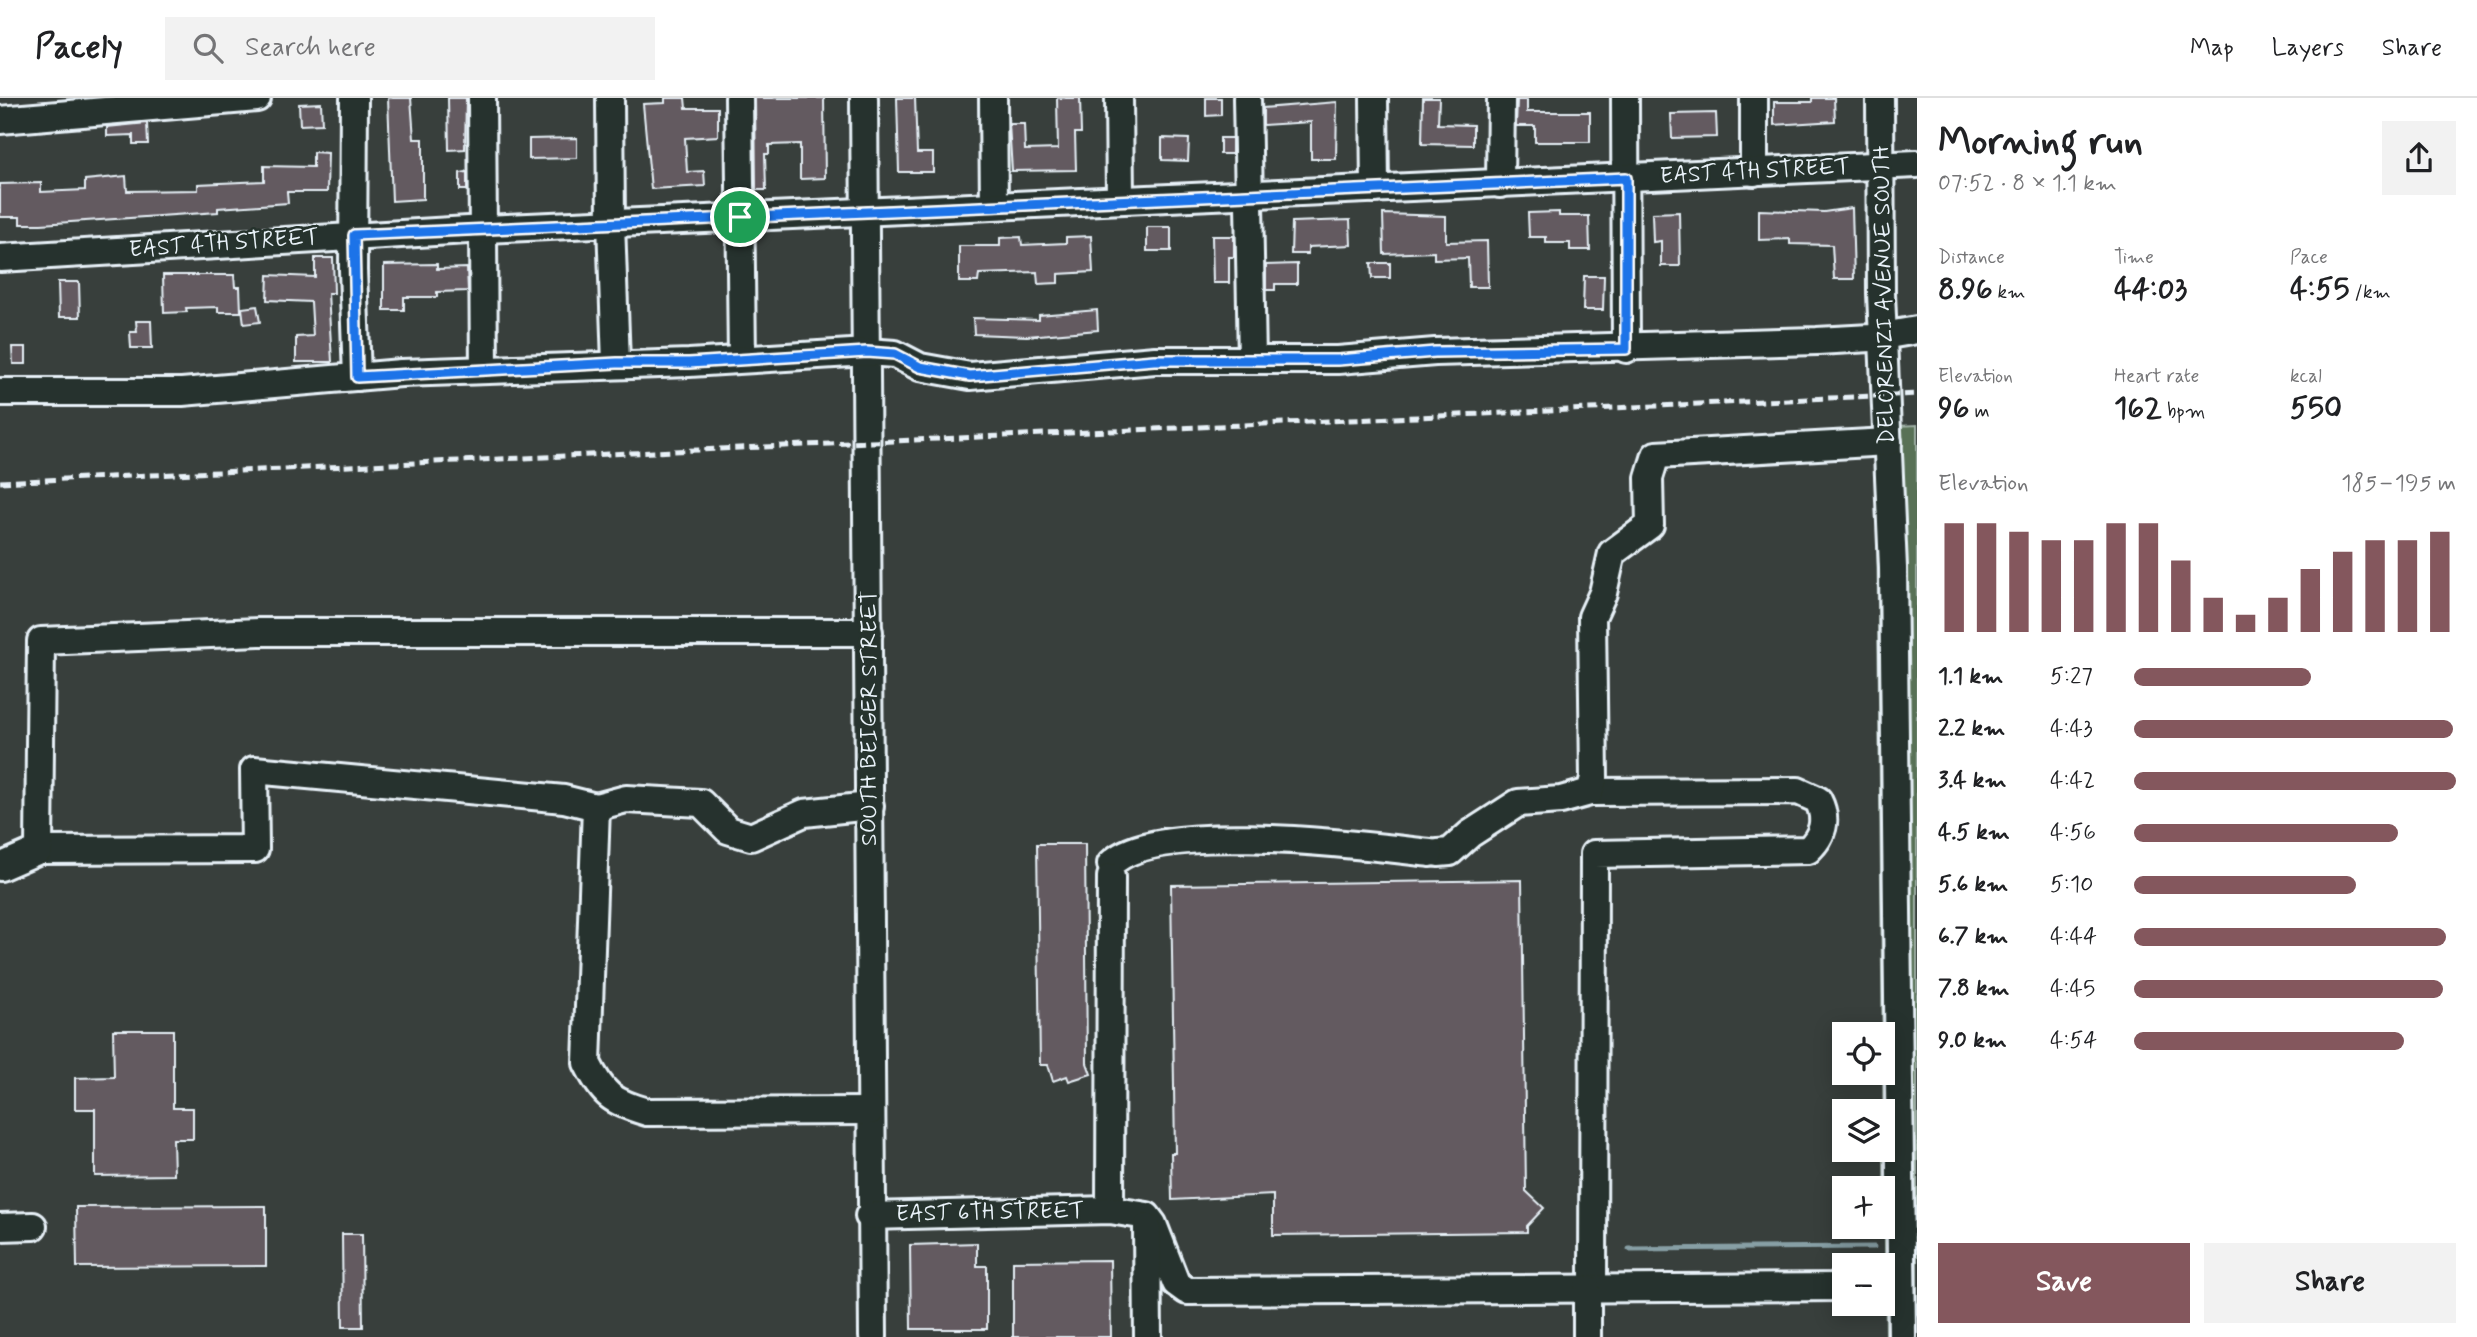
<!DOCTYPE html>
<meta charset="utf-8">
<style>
body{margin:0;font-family:Mynerve,sans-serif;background:#f2f2f2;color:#202124;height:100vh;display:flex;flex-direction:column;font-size:26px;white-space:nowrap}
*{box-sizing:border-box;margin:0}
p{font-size:23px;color:#757577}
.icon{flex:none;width:38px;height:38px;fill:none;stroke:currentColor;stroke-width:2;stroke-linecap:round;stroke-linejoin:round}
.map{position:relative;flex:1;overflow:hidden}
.drawer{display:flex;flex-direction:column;background:#fff;width:560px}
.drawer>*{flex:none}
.buttons{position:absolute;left:1832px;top:924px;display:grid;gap:14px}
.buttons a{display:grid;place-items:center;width:63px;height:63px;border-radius:0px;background:#fff;box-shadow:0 4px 18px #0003;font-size:35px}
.pin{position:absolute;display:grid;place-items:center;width:60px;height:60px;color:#fff;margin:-30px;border:4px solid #fff;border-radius:50%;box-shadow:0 2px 7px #0007}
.round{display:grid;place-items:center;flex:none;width:74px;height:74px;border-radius:0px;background:#f2f2f2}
.overview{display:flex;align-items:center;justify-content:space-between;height:119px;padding:0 21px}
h1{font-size:38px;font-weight:700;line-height:52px}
.stats{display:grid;grid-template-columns:repeat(3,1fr);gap:10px;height:119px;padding:7px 21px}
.stats div{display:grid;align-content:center}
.stats b{font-size:30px;font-weight:700}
.stats small{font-size:19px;font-weight:400}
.stats p{font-size:19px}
.chart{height:196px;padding:14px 21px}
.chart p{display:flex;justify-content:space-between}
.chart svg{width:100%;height:126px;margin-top:7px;stroke:#84575d;stroke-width:6}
.button{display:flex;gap:14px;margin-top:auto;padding:14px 21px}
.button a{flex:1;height:80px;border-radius:0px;background:#84575d;color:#fff;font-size:28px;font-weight:700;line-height:80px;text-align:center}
.button a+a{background:#f2f2f2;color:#202124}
ul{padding:0 21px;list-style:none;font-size:23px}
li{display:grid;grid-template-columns:112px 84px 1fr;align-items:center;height:52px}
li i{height:18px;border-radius:9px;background:#84575d}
header{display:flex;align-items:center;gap:42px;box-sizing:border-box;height:98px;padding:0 35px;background:#fff;border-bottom:2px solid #e0e0e0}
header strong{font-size:33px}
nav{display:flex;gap:38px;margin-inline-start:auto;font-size:24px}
.search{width:490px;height:63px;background:#f2f2f2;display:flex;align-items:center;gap:18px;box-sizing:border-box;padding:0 24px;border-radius:0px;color:#757577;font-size:26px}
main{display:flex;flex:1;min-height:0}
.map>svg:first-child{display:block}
</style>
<header>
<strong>Pacely</strong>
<div class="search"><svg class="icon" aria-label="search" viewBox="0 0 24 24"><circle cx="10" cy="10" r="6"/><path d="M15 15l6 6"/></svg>Search here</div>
<nav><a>Map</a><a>Layers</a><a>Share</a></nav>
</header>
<main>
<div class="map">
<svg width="1917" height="1239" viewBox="0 0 1917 1239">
<rect width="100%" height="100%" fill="#383f3c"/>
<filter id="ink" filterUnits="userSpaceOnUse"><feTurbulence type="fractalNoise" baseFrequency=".0143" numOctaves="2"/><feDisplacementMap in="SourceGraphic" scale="14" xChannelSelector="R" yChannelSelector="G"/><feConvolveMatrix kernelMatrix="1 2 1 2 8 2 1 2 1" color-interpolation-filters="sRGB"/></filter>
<g filter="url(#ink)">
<!-- green -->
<polygon fill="#597156" stroke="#a0b1a7" stroke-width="2" points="1917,327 1917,1239 1886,1239 1876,329"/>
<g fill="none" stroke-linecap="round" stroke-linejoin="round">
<!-- stream -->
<polyline stroke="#879fa5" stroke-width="5" points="1629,1151 1874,1149"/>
</g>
<!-- building -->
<g fill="#635a60" stroke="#e8f1f8" stroke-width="2">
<polygon points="388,0 411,0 414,41 423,41 423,101 392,103"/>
<polygon points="448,0 466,0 465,51 449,52"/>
<polygon points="665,0 685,0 686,10 718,10 718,38 685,40 687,74 704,73 705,88 651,91 643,6 665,5"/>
<polygon points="755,0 824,0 825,80 800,81 800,46 769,47 769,56 765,56 766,92 756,92"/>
<polygon points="897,0 915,0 917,55 933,55 933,74 899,74"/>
<polygon points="1057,0 1080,0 1081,35 1075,35 1076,72 1012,73 1009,26 1024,26 1025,52 1058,51"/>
<polygon points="1206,0 1221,0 1221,17 1206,18"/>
<polygon points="1423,0 1439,0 1438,26 1473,27 1473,47 1422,46"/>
<polygon points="1812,0 1834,0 1835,23 1774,27 1774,4 1812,4"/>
<polygon points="1517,2 1527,2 1527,14 1590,14 1590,44 1535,44 1535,28 1516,28"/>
<polygon points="1337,4 1336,61 1311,61 1311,24 1263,27 1263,10"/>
<polygon points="321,5 322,26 300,27 299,6"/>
<polygon points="1716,15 1717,39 1672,40 1671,16"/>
<polygon points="147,25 148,46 133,46 133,37 107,38 107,29"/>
<polygon points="577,40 577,60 529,61 529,41"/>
<polygon points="1162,40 1189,41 1188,63 1162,62"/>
<rect x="1220" y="40" width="12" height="16"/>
<polygon points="313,54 328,55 327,94 287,94 288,105 218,110 218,114 41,126 20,126 20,119 0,119 0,86 41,85 41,94 85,92 85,82 126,78 127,93 198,92 198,86 264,83 264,68 313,69"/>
<polygon points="467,74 467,92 460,92 460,75"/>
<polygon points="1852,110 1854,181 1834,181 1832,147 1790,146 1790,141 1759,142 1759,112 1824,114"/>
<polygon points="1559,114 1559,118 1589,118 1590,152 1570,152 1570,145 1546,145 1546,139 1529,139 1528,115"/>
<polygon points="1679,114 1680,168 1661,168 1661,143 1653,144 1652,115"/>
<polygon points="1383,116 1446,118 1446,144 1487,143 1488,189 1469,189 1468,160 1434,161 1434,154 1384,156"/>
<polygon points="1350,122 1351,147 1308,149 1308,156 1291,156 1292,124"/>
<rect x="1147" y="129" width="24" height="24"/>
<polygon points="1091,138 1093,174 1058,176 1058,185 1038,186 1037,174 979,176 978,184 959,184 959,148 1000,148 1000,140 1021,139 1022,147 1066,145 1066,139"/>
<polygon points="1212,138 1234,138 1234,159 1229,159 1229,185 1213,185"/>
<polygon points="315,160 333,160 334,195 328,195 332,264 296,264 296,239 313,238 311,204 267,202 268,177 315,179"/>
<polygon points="1371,165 1390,165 1390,180 1372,180"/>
<polygon points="437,166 437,171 467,170 468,193 437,194 437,199 404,199 404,212 384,212 384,167"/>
<polygon points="1297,166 1297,186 1275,186 1275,192 1266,192 1266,167"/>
<polygon points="163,177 234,177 235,189 240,189 241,214 218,214 218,209 186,210 187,214 164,215"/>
<polygon points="1584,178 1604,178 1603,212 1583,212"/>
<polygon points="58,184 79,184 80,219 59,219"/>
<polygon points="257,208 260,224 244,226 242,210"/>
<polygon points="1097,212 1098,232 1027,238 974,236 973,220 1039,222 1039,217"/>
<polygon points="136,223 151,223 152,250 131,250 130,234 137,234"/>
<polygon points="12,249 26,249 26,266 13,266"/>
<polygon points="1037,746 1085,746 1087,965 1091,976 1069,983 1067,978 1053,983 1048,967 1040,967"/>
<polygon points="1522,782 1526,1093 1544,1110 1527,1128 1527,1134 1273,1137 1273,1097 1172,1102 1171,1055 1175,1055 1171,787"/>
<polygon points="113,932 173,932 173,1010 193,1010 193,1041 173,1041 174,1077 95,1078 95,1011 75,1011 75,980 114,979"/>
<polygon points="266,1108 266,1168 77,1169 76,1109"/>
<polygon points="342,1136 362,1136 363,1229 343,1229"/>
<polygon points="977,1145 977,1168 987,1168 987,1231 911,1231 910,1147"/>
<polygon points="1110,1162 1111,1239 1013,1239 1013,1163"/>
</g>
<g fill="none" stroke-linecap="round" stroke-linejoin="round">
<defs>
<g id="minor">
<polyline points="354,0 353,172 357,279"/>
<polyline points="482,0 484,272"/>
<polyline points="610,0 611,125 616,265"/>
<polyline points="739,0 742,261"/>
<polyline points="864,0 873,1239"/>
<polyline points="993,0 994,107"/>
<polyline points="1119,0 1120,101"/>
<polyline points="1247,0 1252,262"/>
<polyline points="1374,0 1375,91"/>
<polyline points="1625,0 1626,251"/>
<polyline points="1754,0 1754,74"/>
<polyline points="1880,0 1881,195 1893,470 1902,1239"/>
<polyline points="0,22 257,0"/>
<polyline points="1500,86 1501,0"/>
<polyline points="0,160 485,131 1917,66"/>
<polyline points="0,294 182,294 401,275 689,265 867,254 895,256 920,269 970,278 1155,262 1338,262 1435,254 1817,243 1871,240 1917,232"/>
<path d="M 1590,694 L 1798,693 L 1818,702 C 1828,722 1823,738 1808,752 L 1594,756 L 1593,1191"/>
<path d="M 870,708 L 804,715 L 751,739 L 728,732 L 701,705 L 626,701 L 596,709 L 587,965 C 603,997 612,1004 647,1014 L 870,1013"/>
<polyline points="39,752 255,751 254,672 564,701 596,709"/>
<polyline points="1438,755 1450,754 1470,736 1518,705 1561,702 1590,694 1594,680 1592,519 1603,495 1612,455 1650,427 1649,380 1656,357 1888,344"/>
<path d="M 1111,766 C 1154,720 1367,748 1430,755"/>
<polyline points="0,769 39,752 41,543 259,534 869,534"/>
<polyline points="1110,1112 1111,779"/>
<polyline points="869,1118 1110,1112 1147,1118 1153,1126 1176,1185 1187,1193 1844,1189"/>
<polyline points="0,1129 33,1128"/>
<polyline points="1147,1129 1148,1239"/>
<polyline points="1587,1239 1587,1191"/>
</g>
</defs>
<!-- minor casing -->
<use href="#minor" stroke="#e8f1f8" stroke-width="32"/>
<!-- minor -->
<use href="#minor" stroke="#26332d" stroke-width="26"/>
<!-- rail -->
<polyline stroke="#e8f1f8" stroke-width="5" stroke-dasharray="10 5" stroke-linecap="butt" points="0,384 1917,296"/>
</g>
</g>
<g fill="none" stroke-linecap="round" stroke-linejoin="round" filter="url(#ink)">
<defs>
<polygon id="route" points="1626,80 1626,251 1435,254 1338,262 1154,262 970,278 920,269 895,256 867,254 689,265 617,265 357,279 354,137"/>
</defs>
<!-- route casing -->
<use href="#route" stroke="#fff" stroke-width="14"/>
<!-- route -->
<use href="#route" stroke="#1a73e8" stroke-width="9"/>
</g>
<g text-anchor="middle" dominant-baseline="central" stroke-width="5" stroke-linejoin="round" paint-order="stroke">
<!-- street labels -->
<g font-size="23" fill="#e8f1f8" stroke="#26332d">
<text transform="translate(1755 74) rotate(-3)">EAST 4TH STREET</text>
<text transform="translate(224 146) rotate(-4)">EAST 4TH STREET</text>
<text transform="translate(1885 197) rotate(-91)">DELORENZI AVENUE SOUTH</text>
<text transform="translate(870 620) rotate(-90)">SOUTH BEIGER STREET</text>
<text transform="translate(990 1115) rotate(-1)">EAST 6TH STREET</text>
</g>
</g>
</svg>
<div class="buttons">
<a><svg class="icon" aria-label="locate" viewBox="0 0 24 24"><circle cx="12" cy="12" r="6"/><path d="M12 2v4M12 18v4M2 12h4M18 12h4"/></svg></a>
<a><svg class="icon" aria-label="layers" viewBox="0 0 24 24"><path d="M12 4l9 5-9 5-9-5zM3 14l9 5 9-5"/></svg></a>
<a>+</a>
<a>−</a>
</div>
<div class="pin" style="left:740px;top:119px;background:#1e9e55"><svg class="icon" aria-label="arrive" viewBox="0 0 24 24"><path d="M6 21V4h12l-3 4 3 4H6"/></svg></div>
</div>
<section class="drawer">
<div class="overview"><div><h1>Morning run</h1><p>07:52 · 8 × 1.1 km</p></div><a class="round"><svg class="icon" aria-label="share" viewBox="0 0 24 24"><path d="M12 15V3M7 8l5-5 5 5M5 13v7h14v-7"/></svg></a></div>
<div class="stats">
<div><p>Distance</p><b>8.96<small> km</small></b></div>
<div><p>Time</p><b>44:03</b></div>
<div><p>Pace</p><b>4:55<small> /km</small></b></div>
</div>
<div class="stats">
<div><p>Elevation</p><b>96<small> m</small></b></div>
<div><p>Heart rate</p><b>162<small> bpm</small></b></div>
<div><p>kcal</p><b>550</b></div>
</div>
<div class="chart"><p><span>Elevation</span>185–195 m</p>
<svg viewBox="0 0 160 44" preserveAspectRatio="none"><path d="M5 44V6M15 44V6M25 44V9M35 44V12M45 44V12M55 44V6M65 44V6M75 44V19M85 44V32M95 44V38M105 44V32M115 44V22M125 44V16M135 44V12M145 44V12M155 44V9"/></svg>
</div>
<ul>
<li><b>1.1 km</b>5:27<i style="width:55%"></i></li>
<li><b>2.2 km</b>4:43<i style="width:99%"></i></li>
<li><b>3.4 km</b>4:42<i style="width:100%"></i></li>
<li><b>4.5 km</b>4:56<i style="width:82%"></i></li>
<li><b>5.6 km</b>5:10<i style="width:69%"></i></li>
<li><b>6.7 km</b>4:44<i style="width:97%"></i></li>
<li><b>7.8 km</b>4:45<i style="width:96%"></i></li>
<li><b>9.0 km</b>4:54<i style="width:84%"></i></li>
</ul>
<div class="button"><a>Save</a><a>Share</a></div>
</section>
</main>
